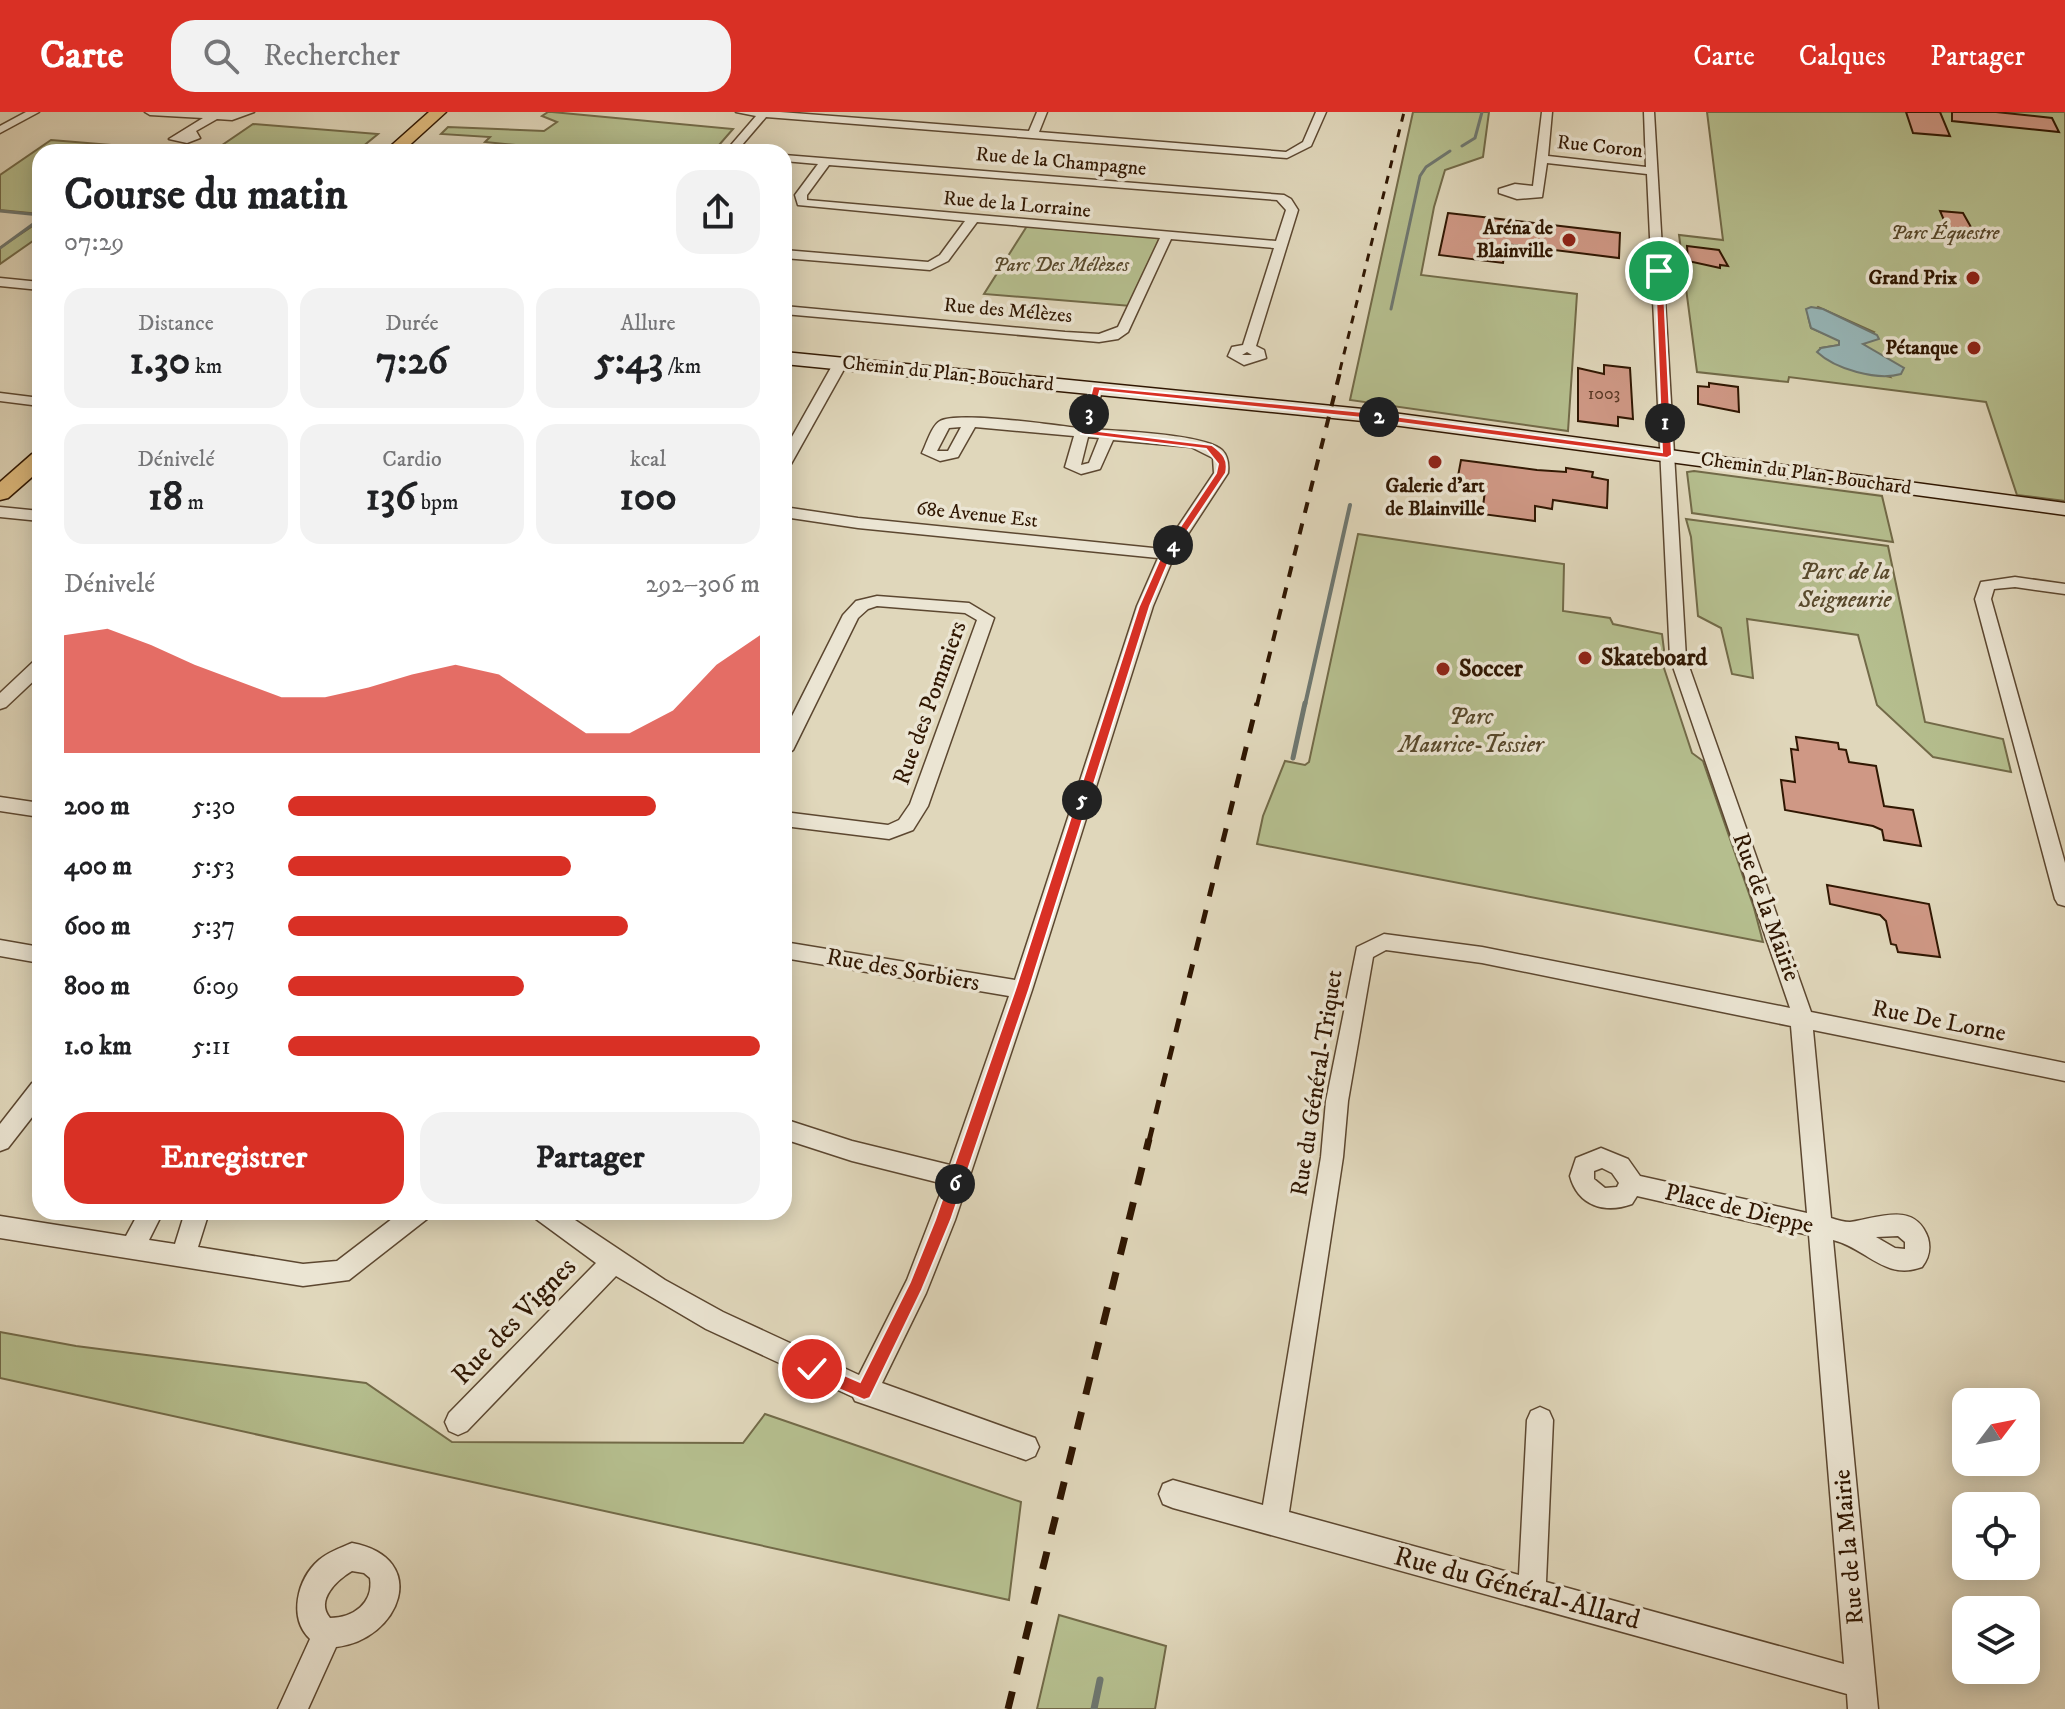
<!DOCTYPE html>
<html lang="fr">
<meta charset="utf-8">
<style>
body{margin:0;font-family:"IM FELL DW Pica",serif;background:#f2f2f2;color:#202124;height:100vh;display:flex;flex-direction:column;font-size:30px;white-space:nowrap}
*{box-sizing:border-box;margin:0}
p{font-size:26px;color:#757577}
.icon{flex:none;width:44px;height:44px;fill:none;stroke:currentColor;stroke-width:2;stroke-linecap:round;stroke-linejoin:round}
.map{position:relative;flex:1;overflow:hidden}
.details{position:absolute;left:32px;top:32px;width:760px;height:1076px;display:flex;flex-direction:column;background:#fff;border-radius:24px;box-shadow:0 4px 20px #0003}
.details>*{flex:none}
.needle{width:52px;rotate:58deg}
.fabs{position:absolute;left:1952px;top:1276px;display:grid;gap:16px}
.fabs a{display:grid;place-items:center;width:88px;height:88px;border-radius:16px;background:#fff;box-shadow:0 4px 20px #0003;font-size:40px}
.pin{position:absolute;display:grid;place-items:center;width:68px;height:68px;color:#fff;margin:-34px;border:4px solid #fff;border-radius:50%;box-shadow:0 2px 8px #0007}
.km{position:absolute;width:40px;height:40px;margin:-20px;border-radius:50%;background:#222;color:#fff;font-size:22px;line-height:40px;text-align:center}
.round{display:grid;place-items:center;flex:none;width:84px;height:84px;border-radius:24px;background:#f2f2f2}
.headline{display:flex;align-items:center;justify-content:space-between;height:136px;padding:0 32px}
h1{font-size:44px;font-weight:700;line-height:60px}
.metrics{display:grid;grid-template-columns:repeat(3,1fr);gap:12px;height:136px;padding:8px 32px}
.metrics div{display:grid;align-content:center;border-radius:20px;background:#f2f2f2;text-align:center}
.metrics b{font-size:40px;font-weight:700}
.metrics small{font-size:22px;font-weight:400}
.metrics p{font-size:22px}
.chart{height:224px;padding:16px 32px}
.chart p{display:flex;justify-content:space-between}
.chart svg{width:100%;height:144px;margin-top:8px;fill:#d93025;opacity:.7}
.cta{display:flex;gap:16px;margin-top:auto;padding:16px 32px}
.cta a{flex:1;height:92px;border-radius:24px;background:#d93025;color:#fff;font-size:32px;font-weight:700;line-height:92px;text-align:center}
.cta a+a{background:#f2f2f2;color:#202124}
ul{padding:0 32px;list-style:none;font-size:26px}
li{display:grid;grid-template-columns:128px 96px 1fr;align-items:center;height:60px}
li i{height:20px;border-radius:10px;background:#d93025}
header{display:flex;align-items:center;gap:48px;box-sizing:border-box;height:112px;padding:0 40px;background:#d93025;color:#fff}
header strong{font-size:38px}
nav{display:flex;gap:44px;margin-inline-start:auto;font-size:28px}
.search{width:560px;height:72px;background:#f2f2f2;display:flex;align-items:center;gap:20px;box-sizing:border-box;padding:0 28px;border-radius:24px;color:#757577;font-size:30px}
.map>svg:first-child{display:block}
</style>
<header>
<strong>Carte</strong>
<div class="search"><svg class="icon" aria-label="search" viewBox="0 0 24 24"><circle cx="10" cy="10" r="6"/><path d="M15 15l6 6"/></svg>Rechercher</div>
<nav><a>Carte</a><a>Calques</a><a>Partager</a></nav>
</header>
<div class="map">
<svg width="2065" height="1597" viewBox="0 0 2065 1597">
<rect width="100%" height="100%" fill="#e0d7bb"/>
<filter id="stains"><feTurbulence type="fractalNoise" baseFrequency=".0025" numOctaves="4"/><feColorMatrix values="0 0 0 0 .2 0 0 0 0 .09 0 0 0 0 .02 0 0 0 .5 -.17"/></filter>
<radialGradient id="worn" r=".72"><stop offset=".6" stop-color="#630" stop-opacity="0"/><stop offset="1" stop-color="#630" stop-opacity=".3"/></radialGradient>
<!-- green -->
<g fill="#b5be8e" stroke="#726a48" stroke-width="2" fill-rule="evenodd">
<polygon points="548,0 552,0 733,17 713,40 630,40 563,33 558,37 485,30 490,25 441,22 448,15 544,19 557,10 542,4"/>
<polygon points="1413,0 1489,0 1483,45 1445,58 1434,95 1421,163 1577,182 1568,319 1350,288"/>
<path d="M 1707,0 L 2065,0 L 2065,389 L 2017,383 L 1986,290 L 1789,265 L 1788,270 L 1697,260 L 1679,123 L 1723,128 ZM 1818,195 L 1874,220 L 1863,231 L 1890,265 L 1841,254 L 1821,236 L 1840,233 L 1839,228 L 1811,216 L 1808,204 Z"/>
<polygon points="253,12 378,22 356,40 212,40"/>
<polygon points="51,28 196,40 40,40 40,102 0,98 0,63"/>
<polygon points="40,109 40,124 0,152 0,136"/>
<polygon points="1027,114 1164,125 1131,194 984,182"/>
<polygon points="1694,359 1882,384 1893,430 1692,401 1687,360"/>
<polygon points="1686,407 1888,434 1925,610 2003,627 2011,660 1933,645 1877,593 1858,523 1747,507 1753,566 1732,562 1721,516 1698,504 1691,425"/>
<polygon points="1358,422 1564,452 1563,499 1610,506 1613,512 1662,522 1664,538 1660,544 1692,641 1703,649 1754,796 1763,830 1257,732 1263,704 1285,649 1305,653 1309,650"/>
<polygon points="0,1220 76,1234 366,1271 452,1330 743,1331 765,1302 1021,1390 1009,1488 0,1266"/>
<polygon points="1059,1503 1166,1534 1155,1597 1037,1597"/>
</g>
<!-- water -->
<path fill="#97b7b9" stroke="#6e7770" stroke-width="2" d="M 1811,195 L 1823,197 L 1877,223 L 1879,227 L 1863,232 L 1904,256 L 1901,262 C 1877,269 1835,257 1817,240 L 1821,236 L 1839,233 L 1839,229 L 1811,216 L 1806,197 Z"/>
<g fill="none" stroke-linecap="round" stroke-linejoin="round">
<!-- stream-far3 -->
<g stroke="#6e7770" stroke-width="3">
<polyline points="1462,34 1475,26 1482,0"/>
<polyline points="0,99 40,103"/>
<polyline points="0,136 40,107"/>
<polyline points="1391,197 1420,64 1426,55 1450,39"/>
</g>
<!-- stream-far2 -->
<polyline stroke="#6e7770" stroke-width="4" points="1305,593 1350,393"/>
<!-- stream-far1 -->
<polyline stroke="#6e7770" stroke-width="5" points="1293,646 1305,591"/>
<!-- stream -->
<polyline stroke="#6e7770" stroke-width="7" points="1094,1597 1100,1568"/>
</g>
<!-- building -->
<g fill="#cf9885" stroke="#301702" stroke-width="2">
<polygon points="1906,0 1940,0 1950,24 1913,21"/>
<polygon points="1952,0 1996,0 2052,6 2059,20 1952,9"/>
<polygon points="1940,99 1963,101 1976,124 1950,122"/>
<polygon points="1448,101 1620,121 1619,146 1506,132 1503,151 1439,143"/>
<polygon points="1687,134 1719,138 1728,154 1720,153 1720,156 1688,149"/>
<polygon points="1604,253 1630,256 1633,307 1618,305 1618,314 1578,309 1578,256 1604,262"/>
<polygon points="1709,271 1738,275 1739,300 1698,292 1698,274 1709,275"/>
<polygon points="1461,348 1537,358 1566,360 1566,356 1593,360 1592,365 1608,368 1607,396 1553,388 1552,397 1535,394 1535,409 1482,402 1485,379 1456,375"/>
<polygon points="1796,625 1838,631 1839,637 1846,638 1849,650 1876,654 1884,694 1913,698 1921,734 1884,728 1882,718 1873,714 1785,698 1781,668 1795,670 1791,637 1798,638"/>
<polygon points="1827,773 1929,792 1940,845 1898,840 1896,833 1891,832 1886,809 1880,803 1830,792"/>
</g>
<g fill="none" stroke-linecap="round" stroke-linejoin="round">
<defs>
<g id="street">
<polygon points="26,0 39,0 0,21 0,14"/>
<polygon points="145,0 254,0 232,8 217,7 196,19 200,26 187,31 169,27 203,6 150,3"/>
<polygon points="736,0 780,0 1029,19 1037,0 1047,0 1039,20 1286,40 1303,30 1316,0 1326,0 1311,34 1287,46 766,5 736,40 725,40 756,4"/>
<path d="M 1542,0 L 1552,0 L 1548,44 L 1646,55 L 1644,0 L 1654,0 L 1686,546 L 1811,900 L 2065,951 L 2065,969 L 1813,918 L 1831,1106 C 1837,1108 1844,1110 1850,1110 C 1876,1107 1915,1088 1928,1126 C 1931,1137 1929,1146 1922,1155 C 1885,1169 1866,1136 1833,1128 L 1878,1597 L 1848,1597 L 1847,1582 L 1173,1396 L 1163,1392 L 1159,1382 L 1163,1372 L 1173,1368 L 1263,1393 L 1321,1045 L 1326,989 L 1357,835 L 1384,822 L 1482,835 L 1790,896 L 1670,546 L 1647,62 L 1547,51 L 1542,85 L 1517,87 L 1499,81 L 1499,77 L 1515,72 L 1533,74 ZM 1386,838 L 1482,851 L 1791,914 L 1807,1101 L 1640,1064 L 1628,1047 L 1601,1036 L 1576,1046 L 1570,1064 C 1578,1094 1605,1102 1632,1092 L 1637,1084 L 1809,1123 L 1844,1552 L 1546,1470 L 1553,1308 L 1549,1299 L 1540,1295 L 1531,1299 L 1527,1308 L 1519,1463 L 1289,1400 L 1343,1045 L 1348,989 L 1373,845 ZM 1602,1056 L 1612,1061 L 1619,1071 L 1617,1075 L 1605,1076 L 1594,1067 L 1594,1059 ZM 1898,1124 L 1905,1130 L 1905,1137 L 1895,1136 L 1876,1125 Z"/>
<path d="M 784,43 L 1284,83 L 1291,87 L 1298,98 L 1256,234 L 1264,238 L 1266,246 L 1244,253 L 1228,244 L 1232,235 L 1243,233 L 1274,136 L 1171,127 L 1128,220 L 1118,227 L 1099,230 L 784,202 L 784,194 L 1065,220 L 1099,222 L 1118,215 L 1160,126 L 977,110 L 948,149 L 930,158 L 784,146 L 784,138 L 928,150 L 940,143 L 965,109 L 798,93 L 795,83 L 818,52 L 784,49 ZM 829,53 L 1277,88 L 1286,98 L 1276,129 L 807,88 L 807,83 ZM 1247,240 L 1252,243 L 1242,243 Z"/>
<polygon points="0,166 40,170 40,178 0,174"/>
<polygon points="840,248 847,252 791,352 784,356 784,339 833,252"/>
<path d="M 1096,272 L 1103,276 L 1091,317 C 1117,319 1205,322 1222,338 C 1228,344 1229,352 1228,361 L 1175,442 L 1153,494 L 1032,878 L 955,1108 L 926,1181 L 882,1271 L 1035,1326 L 1039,1335 L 1035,1344 L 1026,1348 L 855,1289 L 853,1285 L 706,1217 L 616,1164 L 467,1319 L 458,1323 L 449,1319 L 445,1310 L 449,1301 L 596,1151 L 536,1107 L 532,1100 L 563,1100 L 665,1168 L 723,1200 L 859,1263 L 907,1168 L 944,1072 L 852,1049 L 784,1027 L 784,1007 L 852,1029 L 950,1053 L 1009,884 L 784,846 L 784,830 L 1015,868 L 1137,494 L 1158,446 L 858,416 L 784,405 L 784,395 L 858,406 L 1163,437 L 1214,361 L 1213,346 L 1191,335 L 1113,328 L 1100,357 L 1081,362 L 1065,355 L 1074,324 L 975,315 L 958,345 L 940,349 L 922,341 C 926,333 932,313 940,309 C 957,299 1053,313 1077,316 L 1089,276 ZM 961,315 L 948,339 L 937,339 L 949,316 ZM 1088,325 L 1099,326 L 1089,351 L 1081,353 Z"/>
<polygon points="0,281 40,286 40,294 0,289"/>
<polygon points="0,395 40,399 40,409 0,405"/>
<polygon points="2015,465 2065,472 2065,482 2015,475 1994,477 1991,487 2065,751 2065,794 2058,792 2055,787 1975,487 1981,470"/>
<polygon points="877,484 969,491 994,506 928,694 913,718 889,727 784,714 784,700 888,713 899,708 910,692 977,508 965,501 877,494 868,497 858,506 793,638 784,644 784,620 843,503 856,489"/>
<polygon points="40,548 40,563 6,595 0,597 0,581 34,549"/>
<polygon points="0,685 40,691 40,705 0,699"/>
<polygon points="0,828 40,835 40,851 0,844"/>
<polygon points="40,969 40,995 8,1036 0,1039 0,1012 32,971"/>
<polygon points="139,1100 163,1100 149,1128 175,1132 185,1100 209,1100 198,1135 303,1152 337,1149 401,1100 431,1100 427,1107 349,1168 303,1174 0,1126 0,1104 126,1124"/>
<path d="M 352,1431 C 432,1446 400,1528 336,1535 L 308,1597 L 278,1597 L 310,1527 C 288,1506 297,1467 319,1448 C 328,1440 340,1436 352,1431 ZM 352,1459 L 364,1461 L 370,1466 C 374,1491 353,1506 330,1506 C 315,1488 337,1468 352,1459 Z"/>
</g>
<polygon id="secondary" points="784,240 1363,297 2065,391 2065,403 1363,309 784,252"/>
<g id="primary">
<polygon points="429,0 446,0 402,40 384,40"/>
<polygon points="40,340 40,358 8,386 0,388 0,370 32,342"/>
</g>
</defs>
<!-- street casing -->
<use href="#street" stroke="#5c4730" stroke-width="3"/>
<!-- secondary casing -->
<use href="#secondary" stroke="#301702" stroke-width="3"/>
<!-- primary casing -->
<use href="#primary" stroke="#301702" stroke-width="3"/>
<!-- street -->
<use href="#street" fill="#ebe5d3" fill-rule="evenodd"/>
<!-- secondary -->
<use href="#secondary" fill="#ebe5d3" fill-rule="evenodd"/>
<!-- primary -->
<use href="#primary" fill="#e0bc7e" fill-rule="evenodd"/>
<!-- rail-far3 -->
<polyline stroke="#301702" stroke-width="3" stroke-dasharray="8 8" stroke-linecap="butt" points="1340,258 1404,0"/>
<!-- rail-far2 -->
<polyline stroke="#301702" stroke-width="4" stroke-dasharray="11 11" stroke-linecap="butt" points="1257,593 1341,256"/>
<!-- rail-far1 -->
<polyline stroke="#301702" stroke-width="5" stroke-dasharray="14 14" stroke-linecap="butt" points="1149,1029 1257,591"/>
<!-- rail -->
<polyline stroke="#301702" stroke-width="7" stroke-dasharray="18 18" stroke-linecap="butt" points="1008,1597 1149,1027"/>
</g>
<!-- route -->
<path fill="#d93025" stroke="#fff" stroke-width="2" d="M 1659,157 L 1663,159 L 1672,343 L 1667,346 L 1363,306 L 1100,279 L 1089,318 L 1212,333 C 1223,341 1229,347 1226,361 L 1172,442 L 1150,494 L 1029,878 L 951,1108 L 922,1178 L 870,1286 L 864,1288 L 806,1263 L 804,1257 L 812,1249 L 860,1270 L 910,1170 L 935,1108 L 1015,878 L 1139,494 L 1162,442 L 1216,361 L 1218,352 L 1206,337 L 1081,322 L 1093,274 L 1363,300 L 1662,340 L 1655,159 Z"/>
<!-- markers -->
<g fill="#8f2418" stroke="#ebe5d3" stroke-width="3">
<circle cx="1569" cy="128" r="8"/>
<circle cx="1973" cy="166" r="8"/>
<circle cx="1974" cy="236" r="8"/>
<circle cx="1435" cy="350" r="8"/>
<circle cx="1585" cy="546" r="8"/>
<circle cx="1443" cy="557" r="8"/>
</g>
<g text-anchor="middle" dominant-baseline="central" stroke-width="7" stroke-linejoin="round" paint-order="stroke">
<!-- far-number labels -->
<g font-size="18" fill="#583723">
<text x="1604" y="282">1003</text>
</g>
<!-- far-street labels -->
<g font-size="20" fill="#301702" stroke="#ebe5d3">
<text transform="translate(1600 35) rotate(6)">Rue Coron</text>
<text transform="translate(1061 50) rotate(5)">Rue de la Champagne</text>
<text transform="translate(1017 93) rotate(5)">Rue de la Lorraine</text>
<text transform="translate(1008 199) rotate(5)">Rue des Mélèzes</text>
<text transform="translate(948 262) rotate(6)">Chemin du Plan-Bouchard</text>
<text transform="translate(1806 362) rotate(8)">Chemin du Plan-Bouchard</text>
<text transform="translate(977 403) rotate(6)">68e Avenue Est</text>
</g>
<!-- far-poi labels -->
<g font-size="20" font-weight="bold" fill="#301702" stroke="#ebe5d3" text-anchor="end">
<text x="1553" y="116">Aréna de<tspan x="1553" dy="23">Blainville</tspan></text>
<text x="1957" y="166">Grand Prix</text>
<text x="1958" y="236">Pétanque</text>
<text x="1435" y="374" text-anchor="middle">Galerie d'art<tspan x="1435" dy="23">de Blainville</tspan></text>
</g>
<!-- far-park labels -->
<g font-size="20" font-style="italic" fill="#58492c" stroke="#ebe5d3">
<text x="1945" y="121">Parc Équestre</text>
<text x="1061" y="153">Parc Des Mélèzes</text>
</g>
<!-- park labels -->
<g font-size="24" font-style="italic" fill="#58492c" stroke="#ebe5d3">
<text x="1845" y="460">Parc de la<tspan x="1845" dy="28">Seigneurie</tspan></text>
<text x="1471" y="605">Parc<tspan x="1471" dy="28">Maurice-Tessier</tspan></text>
</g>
<!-- poi labels -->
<g font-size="24" font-weight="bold" fill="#301702" stroke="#ebe5d3" text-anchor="start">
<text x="1601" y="546">Skateboard</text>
<text x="1459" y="557">Soccer</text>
</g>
<!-- street labels -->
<g font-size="24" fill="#301702" stroke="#ebe5d3">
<text transform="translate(930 591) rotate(-70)">Rue des Pommiers</text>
<text transform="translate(1766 795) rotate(70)">Rue de la Mairie</text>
<text transform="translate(903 858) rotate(10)">Rue des Sorbiers</text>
<text transform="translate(1939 909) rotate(11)">Rue De Lorne</text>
<text transform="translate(1317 971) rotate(-81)">Rue du Général-Triquet</text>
<text transform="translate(1739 1097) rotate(13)">Place de Dieppe</text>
<text transform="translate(1849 1435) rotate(-95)">Rue de la Mairie</text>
</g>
<!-- near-street labels -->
<g font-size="28" fill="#301702" stroke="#ebe5d3">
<text transform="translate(514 1209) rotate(-46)">Rue des Vignes</text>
<text transform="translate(1517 1476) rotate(15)">Rue du Général-Allard</text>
</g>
</g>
<rect width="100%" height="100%" filter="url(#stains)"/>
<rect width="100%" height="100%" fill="url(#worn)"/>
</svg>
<div class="fabs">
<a><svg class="needle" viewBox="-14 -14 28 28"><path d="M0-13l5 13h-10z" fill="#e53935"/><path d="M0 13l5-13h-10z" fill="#757577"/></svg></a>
<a><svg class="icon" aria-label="locate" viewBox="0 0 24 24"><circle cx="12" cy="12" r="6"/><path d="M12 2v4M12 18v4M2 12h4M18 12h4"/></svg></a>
<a><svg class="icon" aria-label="layers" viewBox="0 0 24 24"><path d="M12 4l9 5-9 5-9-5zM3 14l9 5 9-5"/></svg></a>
</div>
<div class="pin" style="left:1659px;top:159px;background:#1e9e55"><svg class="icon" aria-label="arrive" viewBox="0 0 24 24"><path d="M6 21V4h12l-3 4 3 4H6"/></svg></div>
<div class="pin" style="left:812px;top:1257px;background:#d93025"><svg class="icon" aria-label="check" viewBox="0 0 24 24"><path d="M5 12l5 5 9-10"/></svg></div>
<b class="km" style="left:1665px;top:311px">1</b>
<b class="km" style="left:1379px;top:305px">2</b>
<b class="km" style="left:1089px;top:302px">3</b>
<b class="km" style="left:1173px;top:433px">4</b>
<b class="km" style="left:1082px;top:688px">5</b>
<b class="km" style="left:955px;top:1072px">6</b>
<section class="details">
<div class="headline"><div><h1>Course du matin</h1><p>07:29</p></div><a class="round"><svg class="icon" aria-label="share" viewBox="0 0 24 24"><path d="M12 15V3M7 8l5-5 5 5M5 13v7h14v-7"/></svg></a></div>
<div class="metrics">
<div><p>Distance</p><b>1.30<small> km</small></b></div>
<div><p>Durée</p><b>7:26</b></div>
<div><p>Allure</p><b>5:43<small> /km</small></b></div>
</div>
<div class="metrics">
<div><p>Dénivelé</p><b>18<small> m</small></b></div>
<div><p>Cardio</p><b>136<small> bpm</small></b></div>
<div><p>kcal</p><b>100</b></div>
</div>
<div class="chart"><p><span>Dénivelé</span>292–306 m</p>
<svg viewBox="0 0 160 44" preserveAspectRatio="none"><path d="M0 44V8L10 6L20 11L30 17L40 22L50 27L60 27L70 24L80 20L90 17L100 20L110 29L120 38L130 38L140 31L150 17L160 8V44z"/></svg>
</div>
<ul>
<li><b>200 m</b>5:30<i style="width:78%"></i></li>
<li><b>400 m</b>5:53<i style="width:60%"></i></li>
<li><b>600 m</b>5:37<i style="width:72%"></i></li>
<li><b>800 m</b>6:09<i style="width:50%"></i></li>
<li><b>1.0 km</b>5:11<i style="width:100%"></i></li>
</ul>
<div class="cta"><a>Enregistrer</a><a>Partager</a></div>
</section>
</div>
